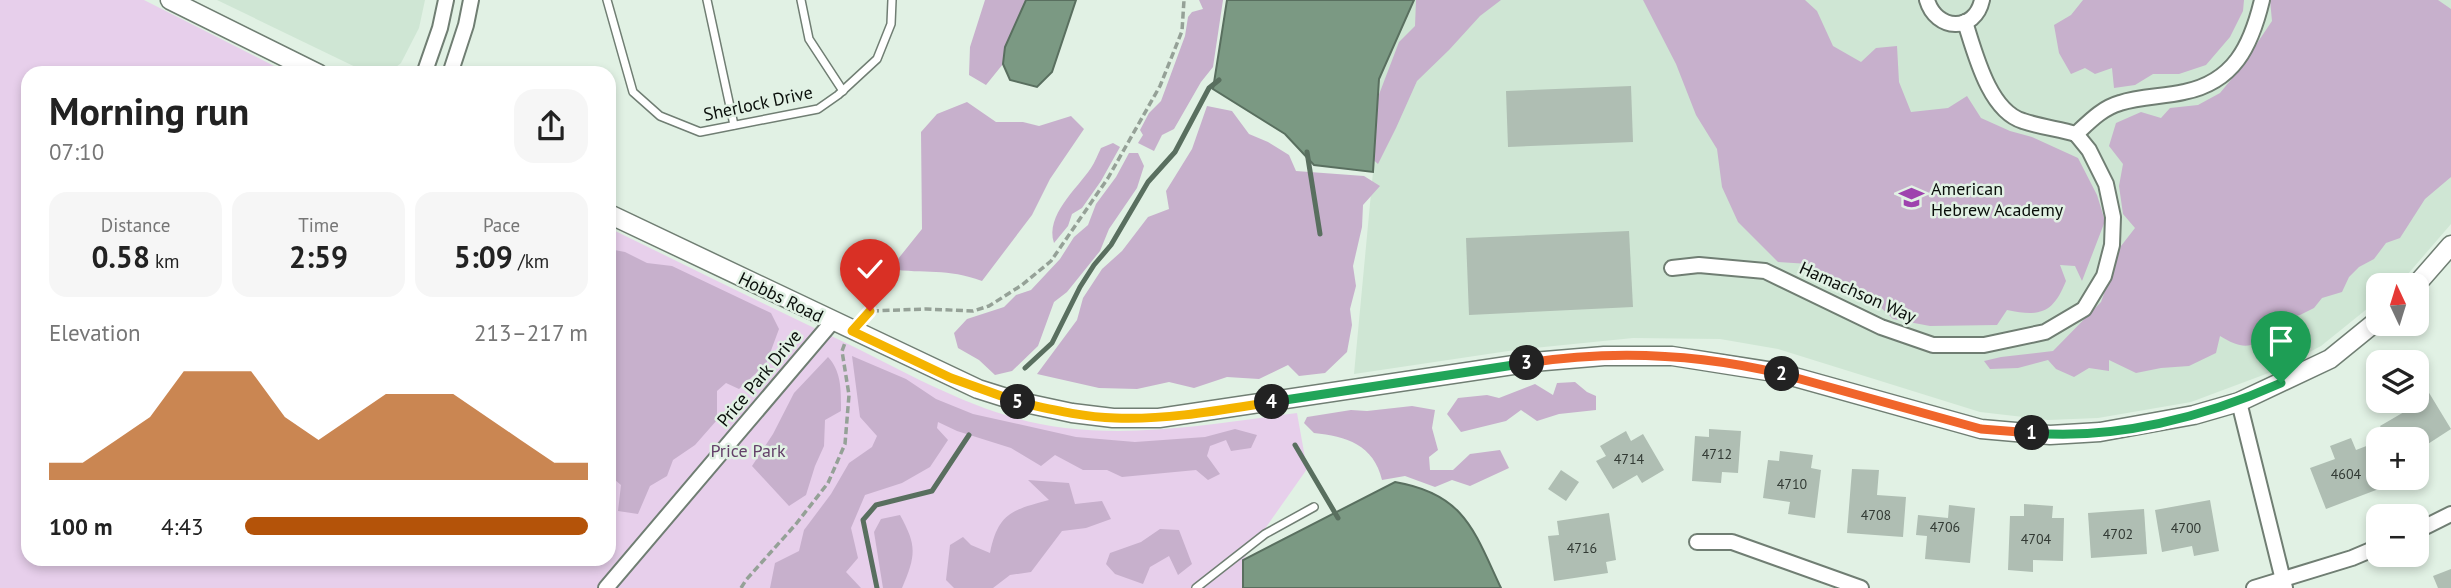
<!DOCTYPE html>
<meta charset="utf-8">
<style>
body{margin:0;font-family:"PT Sans",sans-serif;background:#f6f6f6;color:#222;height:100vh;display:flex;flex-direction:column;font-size:26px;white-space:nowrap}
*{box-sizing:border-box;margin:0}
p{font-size:23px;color:#767676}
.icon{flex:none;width:38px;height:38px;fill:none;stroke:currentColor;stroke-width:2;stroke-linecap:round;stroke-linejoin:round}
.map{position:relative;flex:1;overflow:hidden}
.side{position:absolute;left:21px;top:66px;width:595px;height:500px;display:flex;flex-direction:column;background:#fff;border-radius:21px;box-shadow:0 4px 10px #0003}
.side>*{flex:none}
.needle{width:46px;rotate:356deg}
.fabs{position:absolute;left:2366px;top:273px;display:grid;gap:14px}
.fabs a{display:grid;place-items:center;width:63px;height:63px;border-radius:14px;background:#fff;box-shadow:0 4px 10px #0003;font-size:35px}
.pin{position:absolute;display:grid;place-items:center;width:60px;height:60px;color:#fff;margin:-72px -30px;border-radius:50% 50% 50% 0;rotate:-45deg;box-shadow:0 0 7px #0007}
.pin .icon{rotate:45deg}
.km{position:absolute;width:35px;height:35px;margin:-18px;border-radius:50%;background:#222;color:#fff;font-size:19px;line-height:35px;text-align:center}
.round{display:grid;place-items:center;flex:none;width:74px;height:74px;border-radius:21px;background:#f6f6f6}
.summary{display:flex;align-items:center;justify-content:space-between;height:119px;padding:0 28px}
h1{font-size:38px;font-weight:800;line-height:52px}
.stats{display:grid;grid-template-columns:repeat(3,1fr);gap:10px;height:119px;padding:7px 28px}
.stats div{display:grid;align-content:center;border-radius:18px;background:#f6f6f6;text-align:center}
.stats b{font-size:30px;font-weight:800}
.stats small{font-size:19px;font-weight:400}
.stats p{font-size:19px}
.chart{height:196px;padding:14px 28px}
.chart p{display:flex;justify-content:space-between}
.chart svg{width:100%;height:126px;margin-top:7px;fill:#b45309;opacity:.7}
ul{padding:0 28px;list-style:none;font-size:23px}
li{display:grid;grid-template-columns:112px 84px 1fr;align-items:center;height:52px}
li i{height:18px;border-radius:9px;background:#b45309}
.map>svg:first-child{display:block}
</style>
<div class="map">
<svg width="2451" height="588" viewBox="0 0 2451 588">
<rect width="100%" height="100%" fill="#e1f1e4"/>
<!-- built -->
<g fill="#cfe6d4">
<polygon points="217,0 425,0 419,28 401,63 389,73 370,74"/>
<polygon points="1414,0 2451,0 2451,224 2401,282 2397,285 2378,285 2378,300 2321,346 2274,371 2191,402 2098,418 2048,420 1980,412 1778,349 1720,339 1633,338 1515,350 1354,374 1373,172 1379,79"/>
</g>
<!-- green -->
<path fill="#e7cfeb" d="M 0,0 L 144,0 L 288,73 L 28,74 L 28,560 L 609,560 L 609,228 C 689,267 768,306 848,344 C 917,378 987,419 1065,428 C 1144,437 1219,423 1297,413 L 1307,469 L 1243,560 L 1243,588 L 0,588 Z"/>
<!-- forest -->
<g fill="#c7b0cc">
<polygon points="985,0 1026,0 1005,47 1003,64 986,85 969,75 970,47"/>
<polygon points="1199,0 1223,0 1213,67 1201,82 1174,129 1162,135 1154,151 1138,143 1143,135 1140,130 1149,113 1161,101 1185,36 1188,17 1192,12 1203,9"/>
<polygon points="1416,0 1501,0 1480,16 1449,50 1417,81 1396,128 1378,164 1359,147 1399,42 1415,26"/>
<path d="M 1643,0 L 1805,0 L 1817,11 L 1833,46 L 1861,62 L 1876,48 L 1897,46 L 1899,82 L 1911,112 L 1948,108 L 1967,96 L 1981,118 L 2010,131 L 2032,137 L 2078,158 L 2097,195 L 2105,221 L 2082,281 L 2075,266 L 2060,265 L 2066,281 C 2053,313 2041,317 2007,310 L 1997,325 L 1930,326 L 1893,319 L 1873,300 L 1832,284 L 1809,264 L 1778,262 L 1738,222 L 1722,187 L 1717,149 L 1696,115 L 1676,64 Z"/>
<polygon points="2083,0 2244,0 2243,11 2230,37 2206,65 2179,74 2153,74 2135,85 2114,88 2112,68 2095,74 2085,68 2071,74 2059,53 2054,25 2071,15"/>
<path d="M 2270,0 L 2438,0 L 2451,9 L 2451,177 L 2425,199 L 2400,238 L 2386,243 L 2374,259 L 2359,267 L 2349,277 L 2342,292 L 2322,298 L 2314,308 L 2300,315 L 2285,318 L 2286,328 L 2277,333 L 2270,320 L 2273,335 C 2250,348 2243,350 2220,336 L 2216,353 L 2189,366 L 2161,368 L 2136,373 L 2109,360 L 2109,371 L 2089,368 L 2074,377 L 2056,369 L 2048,360 L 2018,368 L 1990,369 L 1984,361 L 2001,357 L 2053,351 L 2101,302 L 2121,246 L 2135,228 L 2123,214 L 2119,186 L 2123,164 L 2109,146 L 2116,123 L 2141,112 L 2161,118 L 2170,108 L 2198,105 L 2220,93 L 2239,70 L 2272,21 Z"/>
<path d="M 967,102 L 996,122 L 1023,122 L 1039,126 L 1071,116 L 1084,129 L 1050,179 L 1032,215 L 982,281 C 947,268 925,274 890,269 L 922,229 L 921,132 L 937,114 Z"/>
<polygon points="1207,106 1232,111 1249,134 1268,142 1289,155 1296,171 1364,176 1380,186 1363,205 1362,227 1353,266 1356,286 1350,309 1352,325 1347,352 1325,373 1299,376 1288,365 1259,379 1227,377 1194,388 1169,382 1137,389 1099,388 1037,374 1077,320 1083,298 1102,269 1122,251 1148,217 1169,209 1166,191 1192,149"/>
<path d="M 1113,143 L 1120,147 L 1101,181 L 1082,208 L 1072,214 L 1068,226 L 1054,243 C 1045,215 1077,189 1091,168 C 1095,162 1098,154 1101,148 Z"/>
<polygon points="1129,153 1138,153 1144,166 1137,188 1109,229 1100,251 1067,292 1054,302 1038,346 1012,371 995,375 979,360 958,348 954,333 967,319 1004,307 1016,295 1031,290 1060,259 1074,237 1088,225 1096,204 1116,177"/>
<path d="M 609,249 L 625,252 L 647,263 L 672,266 L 771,313 L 779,329 L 766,364 L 739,389 L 726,383 L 717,391 L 717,420 L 695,445 L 673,460 L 667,476 L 650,486 L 638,514 L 618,511 L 621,485 L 609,475 L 609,331 C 619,298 609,281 609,249 Z"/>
<polygon points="852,356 906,379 936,399 973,414 1076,437 1135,442 1205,437 1235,429 1257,435 1251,448 1231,451 1226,440 1210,446 1207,456 1220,474 1208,480 1196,470 1122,477 1107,470 1083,470 1055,455 1041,466 1011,448 957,431 938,422 937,428 948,440 930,467 902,483 865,495 851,528 858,558 846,572 861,588 770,588 775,563 799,551 804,530 831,494 849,463 872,447 877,436 860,417"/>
<path d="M 828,357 C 842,372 841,392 841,411 L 825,420 L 824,446 L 815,466 L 806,495 L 789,506 L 752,466 L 773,434 L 794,393 Z"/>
<polygon points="1575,382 1587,392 1596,396 1596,410 1559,414 1537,421 1521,410 1506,421 1461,432 1447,414 1458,398 1487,395 1499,398 1535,384 1553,395 1557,383"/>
<path d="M 1412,406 L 1435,410 L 1432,428 L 1438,450 L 1429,457 L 1430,470 L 1453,470 L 1470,454 L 1500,450 L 1509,468 L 1470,486 L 1452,480 L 1435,487 L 1405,476 L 1382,480 C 1374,445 1346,436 1314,433 L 1304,423 L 1307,417 L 1351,410 L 1367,411 Z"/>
<path d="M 1028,480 L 1069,483 L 1075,504 L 1102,501 L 1111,519 L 1086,528 L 1062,531 L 1031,572 L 1010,575 L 993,588 L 954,588 L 946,580 L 950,545 L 963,537 L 971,545 L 990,553 C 998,513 1012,510 1049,500 Z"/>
<path d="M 900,515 C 917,546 916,555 902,588 L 883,588 L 874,532 L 881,519 Z"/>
<polygon points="1160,529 1179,530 1192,564 1178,575 1169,556 1150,567 1143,584 1115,574 1106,564 1110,553 1141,542"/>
</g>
<!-- water -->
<g fill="#7b9983" stroke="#596f5f" stroke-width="2">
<polygon points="1026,0 1076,0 1052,72 1037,87 1010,80 1003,64 1005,47"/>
<polygon points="1227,0 1414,0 1379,79 1373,172 1314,165 1285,134 1213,89"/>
<path d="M 1395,482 C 1465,494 1474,531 1501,588 L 1243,588 L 1243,560 Z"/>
</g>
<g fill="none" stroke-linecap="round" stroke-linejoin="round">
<!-- stream -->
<g stroke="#596f5f" stroke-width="5">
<polyline points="1307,152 1320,234"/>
<polyline points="1025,368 1052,343 1080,287 1094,265 1111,245 1148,182 1175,152 1209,88 1219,80"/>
<polyline points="1295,445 1338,518"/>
<polyline points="877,588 863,520 876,505 932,491 969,435"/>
</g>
</g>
<!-- building -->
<g fill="#afbeb3">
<polygon points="1631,86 1633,142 1508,147 1506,91"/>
<polygon points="1629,231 1633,307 1469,315 1466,238"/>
<polygon points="2417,373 2451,429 2417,451 2417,439 2388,439 2380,426 2404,412 2397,401 2417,401"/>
<polygon points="1709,429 1741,431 1738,473 1722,472 1721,483 1692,481 1695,436 1709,437"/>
<polygon points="1626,431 1631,441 1643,434 1664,470 1642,483 1637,475 1613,489 1596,461 1606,456 1600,446"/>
<polygon points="2351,438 2356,450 2369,445 2378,471 2378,478 2381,478 2384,487 2326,509 2310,468 2335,459 2330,446"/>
<polygon points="1780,451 1813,455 1811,468 1821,470 1815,518 1788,514 1790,502 1763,498 1768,460 1779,461"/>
<polygon points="1852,469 1879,470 1877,495 1906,497 1903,537 1847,533"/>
<polygon points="1561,470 1579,482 1566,501 1548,489"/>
<polygon points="2210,500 2219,551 2194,556 2192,546 2162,552 2155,510"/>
<polygon points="2024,504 2053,506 2052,518 2064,518 2063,561 2033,560 2033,572 2008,570 2010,516 2024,516"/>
<polygon points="1949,505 1975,508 1970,563 1925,559 1927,536 1916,535 1918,515 1948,518"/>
<polygon points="2144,509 2147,554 2091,558 2088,513"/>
<polygon points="1609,513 1616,560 1606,562 1608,573 1554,581 1548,536 1559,535 1557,521"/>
<polygon points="2451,569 2451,588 2438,588 2433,576"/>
</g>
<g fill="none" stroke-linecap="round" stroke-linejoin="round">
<defs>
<g id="service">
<polyline points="607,0 633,92 660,116 700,132 818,109 838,95 877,59 891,24 892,0"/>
<polyline points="707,0 734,125"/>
<polyline points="801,0 809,39 843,91"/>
<polyline points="1196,588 1265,534 1314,507"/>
</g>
<g id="minor">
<path d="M 1927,0 C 1936,31 1975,33 1982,0"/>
<path d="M 1965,22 C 1975,53 1989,111 2023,121 C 2041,127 2059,129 2076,134"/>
<polyline points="424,74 440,28 446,0"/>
<polyline points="450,74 466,25 471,0"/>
<path d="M 2076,134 C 2089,122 2102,108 2120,103 C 2140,96 2163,97 2184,92 C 2234,82 2251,46 2262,0"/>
<polyline points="1672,268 1699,265 1765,271 1881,327 1933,345 1984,345 2045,332 2084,309 2104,276 2112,245 2113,217 2106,184 2089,150 2076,134"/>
<polyline points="2239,402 2285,588"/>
<polyline points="2417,531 2451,514"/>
<polyline points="1697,542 1732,542 1861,588"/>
<polyline points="606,588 833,321"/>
<polyline points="2254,588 2352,558 2378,547"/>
</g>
<g id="tertiary">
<polyline points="170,0 319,74"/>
<polyline points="609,214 978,389 1016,401 1072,413 1113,418 1159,418 1533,362 1604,356 1672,356 1780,373 1981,429 2050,435 2100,432 2194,415 2239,402 2330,359 2378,320"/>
<polyline points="2416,285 2451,245"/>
</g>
</defs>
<!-- service casing -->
<use href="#service" stroke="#707e73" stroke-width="10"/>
<!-- minor casing -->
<use href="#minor" stroke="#707e73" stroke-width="18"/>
<!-- tertiary casing -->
<use href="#tertiary" stroke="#707e73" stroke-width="21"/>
<!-- path -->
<g stroke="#95a197" stroke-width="3.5" stroke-dasharray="7 3.5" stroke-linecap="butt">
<polyline points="864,317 870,311 926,309 973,311 989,306 1022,285 1051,261 1108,178 1160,86 1182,31 1184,0"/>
<polyline points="741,588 746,580 796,524 828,483 845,444 849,395 842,351 845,343"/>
</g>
<!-- service -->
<use href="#service" stroke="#fff" stroke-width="7"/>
<!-- minor -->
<use href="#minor" stroke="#fff" stroke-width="14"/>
<!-- tertiary -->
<use href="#tertiary" stroke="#fff" stroke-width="18"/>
</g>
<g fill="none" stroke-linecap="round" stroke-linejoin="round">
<defs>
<path id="split-1" d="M 2032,433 C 2116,440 2205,417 2281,383"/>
<polyline id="split-2" points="1782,374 1981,429 2032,433"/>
<path id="split-3" d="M 1527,363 C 1611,350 1699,354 1782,374"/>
<polyline id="split-4" points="1272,402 1527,363"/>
<path id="split-5" d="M 1018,402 C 1050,409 1082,417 1115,418 C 1168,420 1221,410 1272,402"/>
<polyline id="split-6" points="870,311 852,331 951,378 1018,402"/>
</defs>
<!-- split-1 casing -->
<use href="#split-1" stroke="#fff" stroke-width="14"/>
<!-- split-2 casing -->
<use href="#split-2" stroke="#fff" stroke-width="14"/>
<!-- split-3 casing -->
<use href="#split-3" stroke="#fff" stroke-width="14"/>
<!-- split-4 casing -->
<use href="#split-4" stroke="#fff" stroke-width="14"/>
<!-- split-5 casing -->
<use href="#split-5" stroke="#fff" stroke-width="14"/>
<!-- split-6 casing -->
<use href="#split-6" stroke="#fff" stroke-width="14"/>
<!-- split-1 -->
<use href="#split-1" stroke="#22a559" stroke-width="9"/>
<!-- split-2 -->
<use href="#split-2" stroke="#f0652b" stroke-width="9"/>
<!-- split-3 -->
<use href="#split-3" stroke="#f0652b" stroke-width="9"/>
<!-- split-4 -->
<use href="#split-4" stroke="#22a559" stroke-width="9"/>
<!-- split-5 -->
<use href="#split-5" stroke="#f5b400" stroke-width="9"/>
<!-- split-6 -->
<use href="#split-6" stroke="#f5b400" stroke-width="9"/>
</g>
<!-- icons -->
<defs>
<symbol id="school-bare" viewBox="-9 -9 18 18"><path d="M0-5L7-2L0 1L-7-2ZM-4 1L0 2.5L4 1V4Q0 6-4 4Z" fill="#9e43ae" stroke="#e1f1e4" stroke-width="2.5" paint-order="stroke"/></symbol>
</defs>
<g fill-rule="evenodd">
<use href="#school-bare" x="1894" y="180" width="35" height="35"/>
</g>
<g text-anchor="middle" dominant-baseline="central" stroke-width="5" stroke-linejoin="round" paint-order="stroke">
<!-- number labels -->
<g font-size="14" fill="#323a34">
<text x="1717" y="454">4712</text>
<text x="1629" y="459">4714</text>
<text x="2346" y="474">4604</text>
<text x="1792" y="484">4710</text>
<text x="1876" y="515">4708</text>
<text x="1945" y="527">4706</text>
<text x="2186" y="528">4700</text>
<text x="2118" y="534">4702</text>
<text x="2036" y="539">4704</text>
<text x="1582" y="548">4716</text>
</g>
<!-- street labels -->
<g font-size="18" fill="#090e0a" stroke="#e1f1e4">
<text transform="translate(758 103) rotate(-12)">Sherlock Drive</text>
<text transform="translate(1858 292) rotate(24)">Hamachson Way</text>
<text transform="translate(781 297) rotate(26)">Hobbs Road</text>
<text transform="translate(759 378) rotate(-50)">Price Park Drive</text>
</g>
<!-- poi labels -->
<g font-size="18" fill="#090e0a" stroke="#e1f1e4" text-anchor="start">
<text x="1931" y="188">American<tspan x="1931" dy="21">Hebrew Academy</tspan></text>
</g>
<!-- park labels -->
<g font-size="18" fill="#634169" stroke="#e1f1e4">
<text x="748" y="450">Price Park</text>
</g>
</g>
</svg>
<div class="fabs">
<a><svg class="needle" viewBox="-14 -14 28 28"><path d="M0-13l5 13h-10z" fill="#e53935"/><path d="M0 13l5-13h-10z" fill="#767676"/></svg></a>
<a><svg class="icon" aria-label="layers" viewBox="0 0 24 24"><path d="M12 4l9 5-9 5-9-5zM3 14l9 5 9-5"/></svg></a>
<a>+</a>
<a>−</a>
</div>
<div class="pin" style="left:2281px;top:383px;background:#1e9e55"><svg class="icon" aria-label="arrive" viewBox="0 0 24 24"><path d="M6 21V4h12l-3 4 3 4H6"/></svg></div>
<div class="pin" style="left:870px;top:311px;background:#d93025"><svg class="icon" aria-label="check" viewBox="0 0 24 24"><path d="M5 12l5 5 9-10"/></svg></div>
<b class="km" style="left:2032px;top:433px">1</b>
<b class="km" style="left:1782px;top:374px">2</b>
<b class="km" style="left:1527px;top:363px">3</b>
<b class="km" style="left:1272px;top:402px">4</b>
<b class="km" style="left:1018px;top:402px">5</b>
<section class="side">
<div class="summary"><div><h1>Morning run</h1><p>07:10</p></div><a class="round"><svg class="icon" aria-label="share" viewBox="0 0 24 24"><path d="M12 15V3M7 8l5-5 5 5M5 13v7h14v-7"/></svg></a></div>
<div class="stats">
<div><p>Distance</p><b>0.58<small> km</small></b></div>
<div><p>Time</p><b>2:59</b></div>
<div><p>Pace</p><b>5:09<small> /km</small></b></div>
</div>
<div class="chart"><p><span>Elevation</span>213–217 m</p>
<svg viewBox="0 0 160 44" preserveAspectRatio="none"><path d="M0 44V38L10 38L20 30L30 22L40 6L50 6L60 6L70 22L80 30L90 22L100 14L110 14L120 14L130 22L140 30L150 38L160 38V44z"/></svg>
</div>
<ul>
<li><b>100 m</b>4:43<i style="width:100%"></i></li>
</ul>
</section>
</div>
